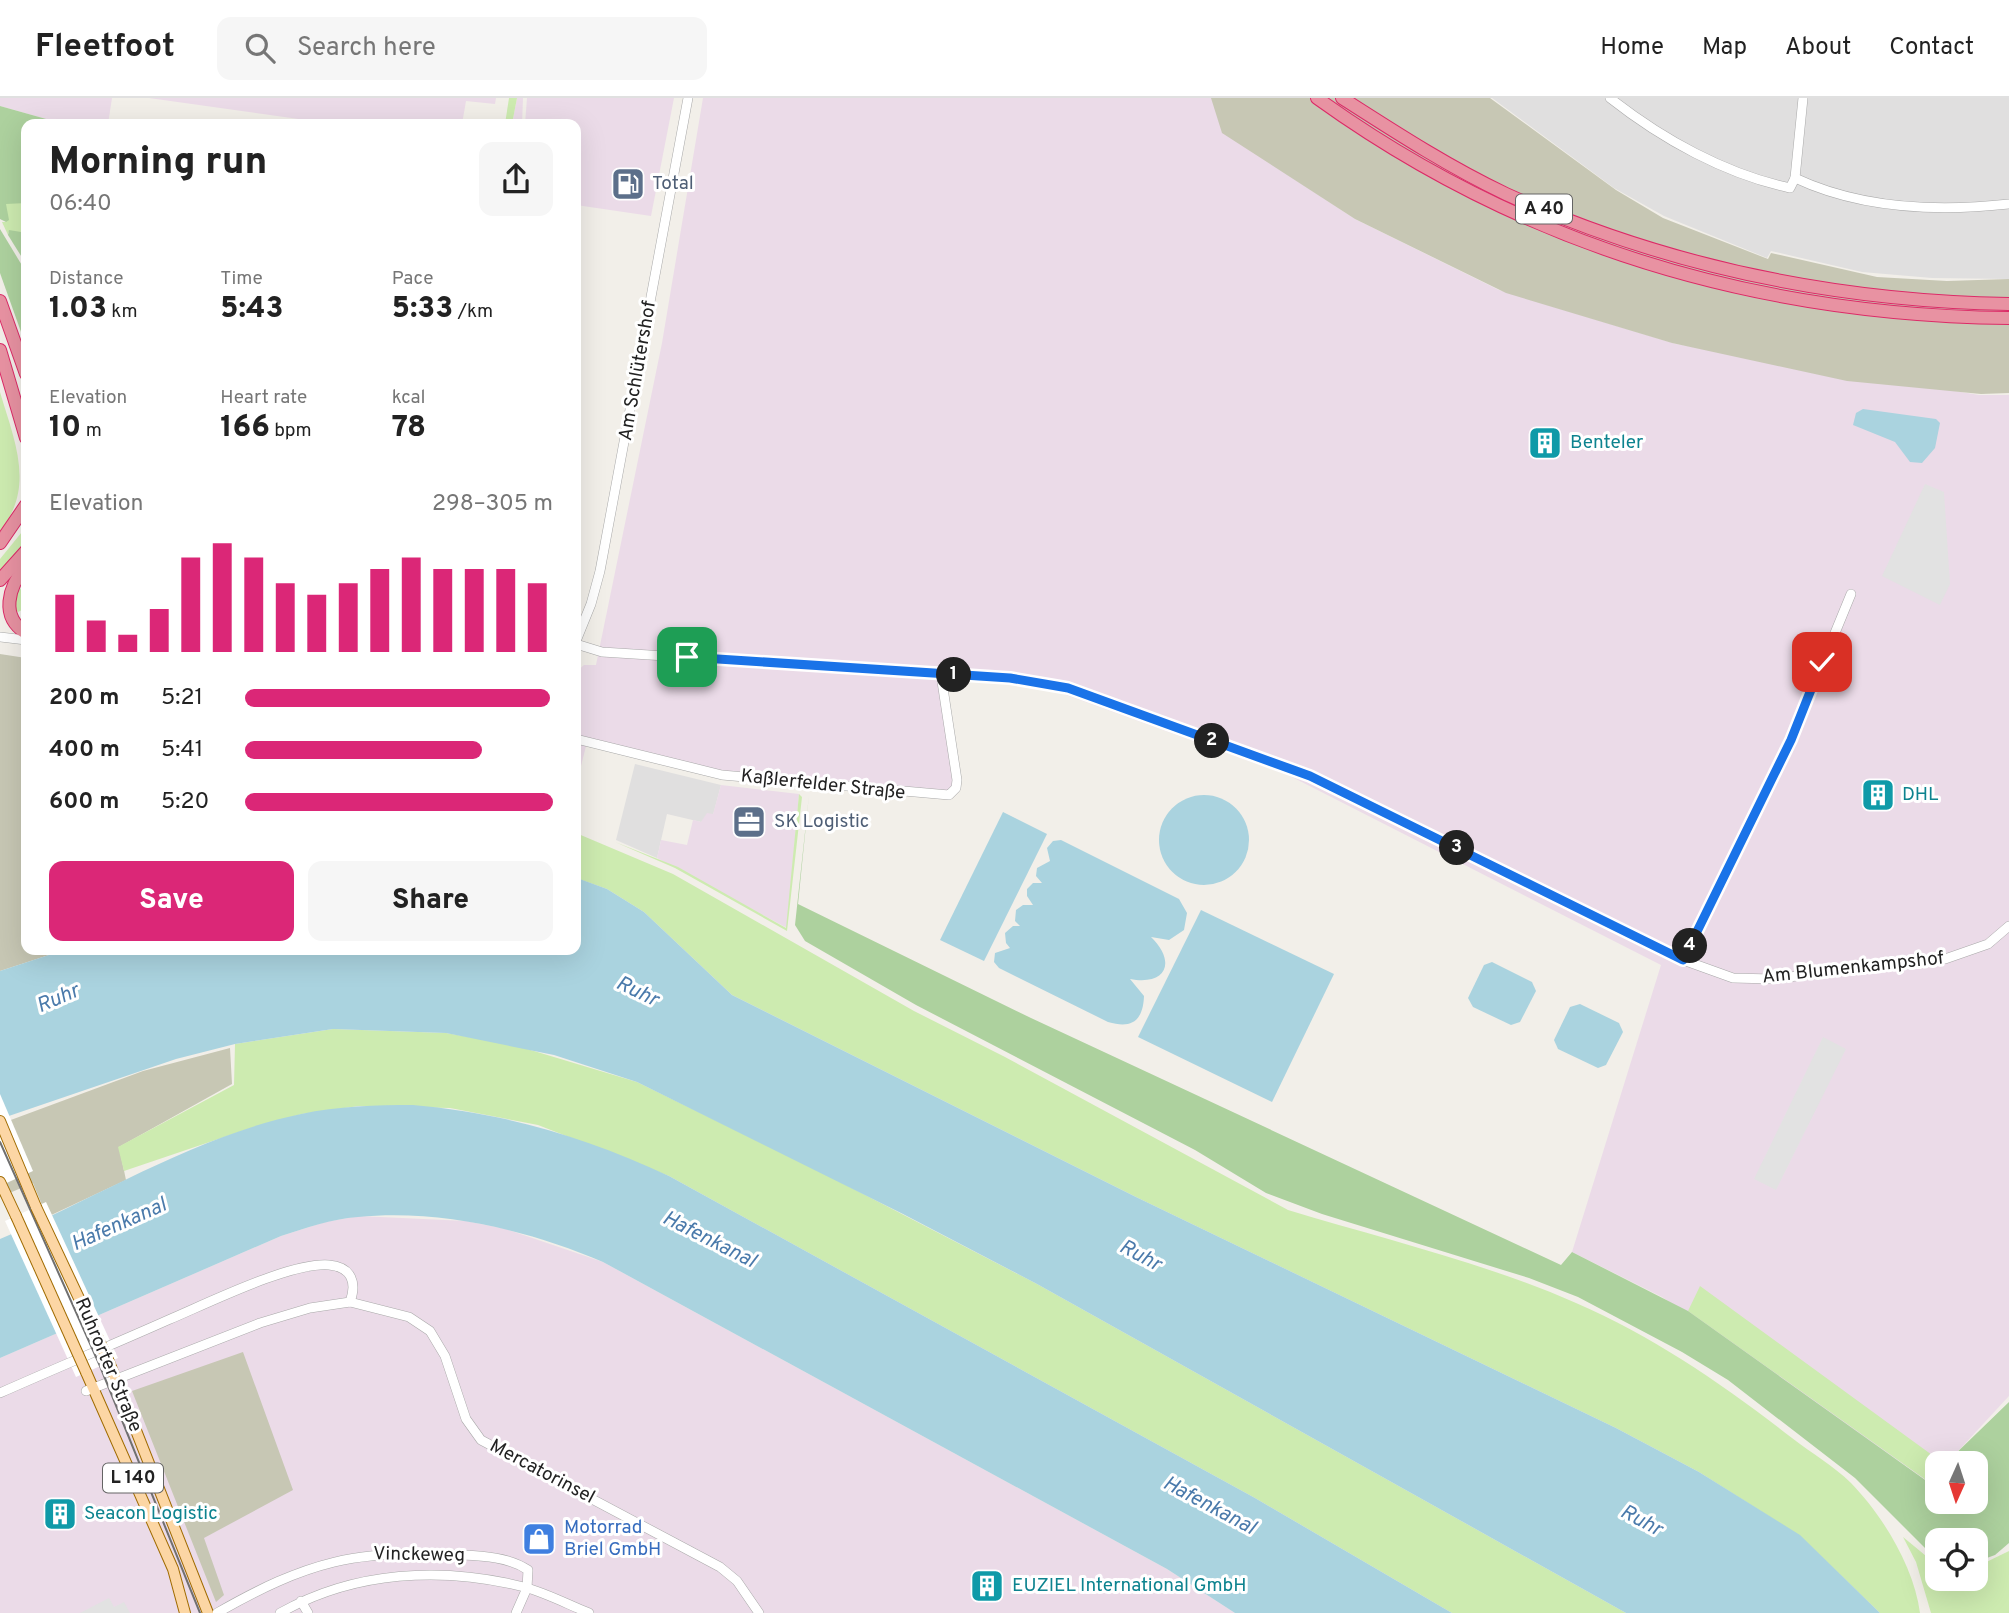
<!DOCTYPE html>
<meta charset="utf-8">
<style>
body{margin:0;font-family:Overpass,sans-serif;background:#f6f6f6;color:#222;height:100vh;display:flex;flex-direction:column;font-size:26px;white-space:nowrap}
*{box-sizing:border-box;margin:0}
p{font-size:23px;color:#767676}
.icon{flex:none;width:38px;height:38px;fill:none;stroke:currentColor;stroke-width:2;stroke-linecap:round;stroke-linejoin:round}
.map{position:relative;flex:1;overflow:hidden}
.sheet{position:absolute;left:21px;top:21px;width:560px;height:836px;display:flex;flex-direction:column;background:#fff;border-radius:14px;box-shadow:0 7px 28px #0002}
.sheet>*{flex:none}
.needle{width:46px;rotate:183deg}
.fabs{position:absolute;left:1925px;top:1353px;display:grid;gap:14px}
.fabs a{display:grid;place-items:center;width:63px;height:63px;border-radius:14px;background:#fff;box-shadow:0 7px 28px #0002;font-size:35px}
.pin{position:absolute;display:grid;place-items:center;width:60px;height:60px;color:#fff;margin:-30px;border-radius:14px;box-shadow:0 4px 10px #0006}
.km{position:absolute;width:35px;height:35px;margin:-18px;border-radius:50%;background:#222;color:#fff;font-size:19px;line-height:35px;text-align:center}
.round{display:grid;place-items:center;flex:none;width:74px;height:74px;border-radius:14px;background:#f6f6f6}
.head{display:flex;align-items:center;justify-content:space-between;height:119px;padding:0 28px}
h1{font-size:38px;font-weight:800;line-height:52px}
.metrics{display:grid;grid-template-columns:repeat(3,1fr);gap:10px;height:119px;padding:7px 28px}
.metrics div{display:grid;align-content:center}
.metrics b{font-size:30px;font-weight:800}
.metrics small{font-size:19px;font-weight:400}
.metrics p{font-size:19px}
.chart{height:196px;padding:14px 28px}
.chart p{display:flex;justify-content:space-between}
.chart svg{width:100%;height:126px;margin-top:7px;stroke:#db2777;stroke-width:6}
.cta{display:flex;gap:14px;margin-top:auto;padding:14px 28px}
.cta a{flex:1;height:80px;border-radius:14px;background:#db2777;color:#fff;font-size:28px;font-weight:800;line-height:80px;text-align:center}
.cta a+a{background:#f6f6f6;color:#222}
ul{padding:0 28px;list-style:none;font-size:23px}
li{display:grid;grid-template-columns:112px 84px 1fr;align-items:center;height:52px}
li i{height:18px;border-radius:9px;background:#db2777}
header{display:flex;align-items:center;gap:42px;box-sizing:border-box;height:98px;padding:0 35px;background:#fff;border-bottom:2px solid #e0e0e0}
header strong{font-size:33px}
nav{display:flex;gap:38px;margin-inline-start:auto;font-size:24px}
.search{width:490px;height:63px;background:#f6f6f6;display:flex;align-items:center;gap:18px;box-sizing:border-box;padding:0 24px;border-radius:14px;color:#767676;font-size:26px}
.map>svg:first-child{display:block}
</style>
<header>
<strong>Fleetfoot</strong>
<div class="search"><svg class="icon" aria-label="search" viewBox="0 0 24 24"><circle cx="10" cy="10" r="6"/><path d="M15 15l6 6"/></svg>Search here</div>
<nav><a>Home</a><a>Map</a><a>About</a><a>Contact</a></nav>
</header>
<div class="map">
<svg width="2009" height="1515" viewBox="0 0 2009 1515">
<rect width="100%" height="100%" fill="#f2efe9"/>
<!-- residential -->
<g fill="#e0dfdf">
<polygon points="1492,0 2009,0 2009,181 1932,180 1862,174 1771,153 1767,160 1664,118 1614,90"/>
<polygon points="635,666 721,687 713,717 701,724 667,716 657,760 616,742"/>
</g>
<!-- industrial -->
<g fill="#ebdbe8">
<polygon points="0,0 112,0 108,26 64,26 0,8"/>
<polygon points="149,0 496,0 495,6 466,3 462,26 334,26"/>
<polygon points="517,0 523,0 522,26 512,26"/>
<polygon points="527,0 674,0 651,118 576,107 576,26 525,26"/>
<polygon points="703,0 1220,0 1242,47 1355,121 1499,192 1676,246 1979,297 2009,297 2009,1298 1947,1365 1937,1365 1937,1375 1929,1384 1662,1199 1572,1154 1661,867 1290,678 1022,581 941,577 957,682 949,697 722,677 587,644 576,688 576,574 584,567 596,567 662,245"/>
<polygon points="721,687 799,696 787,830 657,760 661,742 687,747 693,722 701,724 707,715 713,716"/>
<polygon points="359,1118 466,1123 506,1131 603,1164 1167,1471 1235,1515 0,1515 0,1260 281,1138 325,1124"/>
</g>
<!-- construction -->
<g fill="#c7c7b4">
<polygon points="1211,0 1490,0 1616,92 1663,120 1768,161 1771,155 1877,179 1947,183 2009,181 2009,295 1981,296 1847,283 1672,245 1506,195 1355,121 1222,35"/>
<polygon points="0,556 26,560 26,852 64,852 0,873"/>
<polygon points="230,950 232,986 119,1049 126,1082 47,1119 33,1085 0,1099 0,1026 143,973"/>
<polygon points="243,1254 293,1392 204,1440 224,1497 216,1504 132,1293"/>
</g>
<!-- grass -->
<g fill="#cdebb0">
<polygon points="509,0 517,0 512,26 505,26"/>
<polygon points="6,105 26,105 26,151 8,134 8,137 2,124 6,124"/>
<path d="M 0,294 C 14,342 36,389 0,433 Z"/>
<polygon points="26,429 26,444 0,474 0,461"/>
<polygon points="26,485 26,510 18,514 15,510 15,497"/>
<polygon points="799,696 802,699 787,833 675,770 615,744 678,769 786,830"/>
<path d="M 576,735 L 673,776 L 914,913 L 1005,959 L 1288,1112 C 1384,1141 1485,1165 1576,1205 C 1656,1240 1724,1287 1792,1340 C 1811,1355 1834,1368 1851,1385 C 1883,1418 1914,1469 1920,1515 L 1880,1515 L 1800,1438 L 1699,1374 L 1616,1330 L 1136,1099 L 732,897 L 644,814 L 607,791 L 576,780 Z"/>
<polygon points="333,931 446,935 514,947 637,984 815,1071 1037,1186 1626,1515 1452,1515 1255,1400 669,1078 538,1027 450,1010 359,1008 302,1016 251,1030 124,1073 118,1049 234,987 235,946"/>
<polygon points="1700,1188 1943,1365 1937,1365 1937,1375 1929,1384 1688,1213"/>
<polygon points="1903,1439 1937,1467 1937,1480 1976,1480 1976,1469 2009,1453 2009,1515 1931,1515 1916,1464"/>
</g>
<!-- forest -->
<g fill="#add19e">
<polygon points="0,8 64,26 26,26 26,105 6,106 9,122 6,124 0,121"/>
<polygon points="0,131 26,174 26,248 0,175"/>
<polygon points="9,132 21,134 26,139 26,166 8,137"/>
<polygon points="809,697 798,806 1031,920 1561,1167 1572,1154 1688,1213 1928,1384 1937,1375 1937,1404 1976,1404 1976,1365 1946,1365 2009,1304 2009,1445 1995,1457 1976,1464 1976,1442 1937,1442 1937,1462 1855,1380 1728,1282 1682,1254 1578,1199 1529,1180 1322,1116 1266,1095 1195,1052 916,907 805,843 795,827"/>
</g>
<!-- parking -->
<g fill="#e2e2e2">
<polygon points="1925,386 1944,394 1950,486 1940,507 1882,478"/>
<polygon points="1823,939 1846,951 1776,1092 1754,1081"/>
<polygon points="109,1500 114,1509 124,1504 130,1515 80,1515"/>
</g>
<!-- water -->
<g fill="#aad3df">
<polygon points="1863,311 1936,321 1940,325 1935,350 1922,365 1910,364 1895,344 1853,327 1856,315"/>
<circle cx="1204" cy="742" r="45"/>
<polygon points="1003,714 1047,736 984,863 940,842"/>
<path d="M 1061,742 L 1179,801 L 1187,815 L 1184,832 L 1169,842 L 1151,839 C 1177,864 1166,888 1130,881 L 1144,898 C 1143,923 1132,931 1108,924 L 999,870 L 994,864 L 995,855 L 1010,850 L 1006,845 L 1005,835 L 1013,828 L 1020,828 L 1015,823 L 1016,812 L 1023,807 L 1033,807 L 1027,798 L 1027,791 L 1033,785 L 1042,785 L 1036,778 L 1037,770 L 1050,763 L 1047,750 L 1053,743 Z"/>
<polygon points="577,780 607,791 644,814 732,897 1136,1099 1616,1330 1699,1374 1800,1437 1880,1515 1626,1515 1037,1186 903,1116 637,984 554,957 446,935 333,931 235,946 176,961 0,1021 0,873 64,852 576,852"/>
<polygon points="1201,812 1334,876 1272,1004 1138,939"/>
<polygon points="1492,864 1532,884 1536,893 1520,924 1511,927 1473,909 1468,900 1484,867"/>
<polygon points="1580,906 1619,925 1623,934 1606,967 1598,970 1558,951 1554,942 1570,909"/>
<path d="M 413,1007 C 505,1015 586,1039 669,1078 L 1255,1400 L 1452,1515 L 1235,1515 L 1167,1471 L 603,1164 C 527,1132 441,1111 358,1119 C 331,1121 306,1130 281,1138 L 0,1260 L 0,1141 C 99,1099 195,1038 301,1016 C 338,1008 376,1007 413,1007 Z"/>
</g>
<!-- pier -->
<g fill="#fff">
<polygon points="0,996 33,1073 0,1088"/>
<polygon points="46,1104 118,1260 76,1279 5,1123"/>
</g>
<g fill="none" stroke-linecap="round" stroke-linejoin="round">
<defs>
<g id="minor">
<path d="M 1610,0 C 1662,41 1725,76 1790,90 L 1795,80 C 1861,111 1937,114 2009,106"/>
<polyline points="1795,80 1803,0"/>
<polyline points="0,539 26,542"/>
<polyline points="576,543 591,506 600,473 688,0"/>
<polyline points="576,546 602,554 1010,580 1068,590 1310,678 1683,862 1733,880 1772,881 1945,861 1988,846 2009,828"/>
<polyline points="576,641 722,677 949,697 956,690 957,682 941,577"/>
<polyline points="1683,862 1791,642 1851,496"/>
<polyline points="86,1293 260,1225 310,1210 350,1204 409,1219 430,1233 445,1258 466,1321 481,1342 720,1469 737,1483 759,1515"/>
<path d="M 0,1295 C 56,1270 112,1247 168,1222 C 206,1206 290,1164 329,1167 C 352,1169 357,1185 350,1204"/>
<polyline points="301,1503 308,1515"/>
<path d="M 217,1515 C 306,1464 358,1450 461,1457 C 483,1458 509,1459 528,1472 L 527,1490 L 516,1515"/>
<path d="M 280,1515 C 354,1473 442,1468 524,1489 C 546,1495 567,1506 589,1515"/>
</g>
<g id="major">
<polyline points="0,1023 36,1109"/>
<polyline points="0,1084 16,1118"/>
<polyline points="109,1264 208,1515"/>
<polyline points="86,1274 173,1471 185,1515"/>
</g>
<g id="highway">
<path d="M 1317,0 C 1524,149 1755,217 2009,220"/>
<path d="M 1342,0 C 1395,34 1449,69 1506,96 C 1665,168 1835,203 2009,206"/>
<polyline points="0,203 26,276"/>
<polyline points="0,252 26,340"/>
<polyline points="0,445 26,407"/>
<path d="M 26,468 C 8,489 0,519 26,535"/>
<polyline points="0,482 26,453"/>
</g>
</defs>
<!-- minor casing -->
<use href="#minor" stroke="#a9a9a9" stroke-width="10"/>
<!-- major casing -->
<use href="#major" stroke="#a06b00" stroke-width="12"/>
<!-- highway casing -->
<use href="#highway" stroke="#dc2a67" stroke-width="14"/>
<!-- minor -->
<use href="#minor" stroke="#fff" stroke-width="9"/>
<!-- major -->
<use href="#major" stroke="#fcd6a4" stroke-width="10"/>
<!-- highway -->
<use href="#highway" stroke="#e892a2" stroke-width="12"/>
<!-- tram -->
<polyline stroke="#707070" stroke-width="2" points="0,1044 100,1268 200,1515"/>
<defs>
<g id="major-bridge">
<polyline points="36,1109 109,1264"/>
<polyline points="16,1118 86,1274"/>
</g>
</defs>
<!-- major-bridge casing -->
<use href="#major-bridge" stroke="#a06b00" stroke-width="12" stroke-linecap="butt"/>
<!-- major-bridge -->
<use href="#major-bridge" stroke="#fcd6a4" stroke-width="10"/>
</g>
<g fill="none" stroke-linecap="round" stroke-linejoin="round">
<defs>
<polyline id="route" points="687,559 1010,580 1068,590 1310,678 1683,862 1791,642 1822,564"/>
</defs>
<!-- route casing -->
<use href="#route" stroke="#fff" stroke-width="14"/>
<!-- route -->
<use href="#route" stroke="#1a73e8" stroke-width="9"/>
</g>
<!-- icons -->
<defs>
<symbol id="fuel-square" viewBox="-11 -11 22 22"><rect x="-9" y="-9" width="18" height="18" rx="4" fill="#5c6f8a" stroke="#fff"/><path d="M-5.5-6h7V0h2V4h1.3V-2.5L3-4.5l.8-.8L6-3V5H2.5V1h-1V6h-7ZM-4.2-4.7v3.2H.2V-4.7Z" fill="#fff"/></symbol>
<symbol id="building-square" viewBox="-11 -11 22 22"><rect x="-9" y="-9" width="18" height="18" rx="4" fill="#0f9aa8" stroke="#fff"/><path d="M-4-6H4V6H1V3H-1V6H-4ZM-2.5-4.3h1.7v1.8h-1.7ZM.8-4.3h1.7v1.8H.8ZM-2.5-1h1.7V.8h-1.7ZM.8-1h1.7V.8H.8Z" fill="#fff"/></symbol>
<symbol id="office-square" viewBox="-11 -11 22 22"><rect x="-9" y="-9" width="18" height="18" rx="4" fill="#5c6f8a" stroke="#fff"/><path d="M-6-3h4V-5.5h4V-3h4V5H-6ZM-1-4.5V-3h2v-1.5ZM-6 0V1H6V0Z" fill="#fff"/></symbol>
<symbol id="shop-square" viewBox="-11 -11 22 22"><rect x="-9" y="-9" width="18" height="18" rx="4" fill="#3f7fe0" stroke="#fff"/><path d="M-5-2.5h2.3a2.7 3.5 0 0 1 5.4 0H5L5.5 6h-11ZM-1.5-2.5h3a1.5 2.3 0 0 0-3 0Z" fill="#fff"/></symbol>
</defs>
<g fill-rule="evenodd">
<use href="#fuel-square" x="609" y="67" width="38" height="38"/>
<use href="#building-square" x="1526" y="326" width="38" height="38"/>
<use href="#building-square" x="1859" y="678" width="38" height="38"/>
<use href="#office-square" x="730" y="705" width="38" height="38"/>
<use href="#building-square" x="41" y="1397" width="38" height="38"/>
<use href="#shop-square" x="520" y="1422" width="38" height="38"/>
<use href="#building-square" x="968" y="1469" width="38" height="38"/>
</g>
<g text-anchor="middle" dominant-baseline="central" stroke-width="6" stroke-linejoin="round" paint-order="stroke">
<!-- shield labels -->
<g fill="#fff" stroke="#646464" stroke-width="2">
<rect x="1516" y="96.5" width="56" height="29" rx="5"/>
<rect x="103" y="1365.5" width="60" height="29" rx="5"/>
</g>
<g font-size="18" font-weight="bold" fill="#222">
<text x="1544" y="111">A 40</text>
<text x="133" y="1380">L 140</text>
</g>
<!-- service labels -->
<g font-size="19" fill="#4e5e75" stroke="#fff" text-anchor="start">
<text x="652" y="86">Total</text>
<text x="774" y="724">SK Logistic</text>
</g>
<!-- street labels -->
<g font-size="19" fill="#222" stroke="#fff">
<text transform="translate(638 273) rotate(-80)">Am Schlütershof</text>
<text transform="translate(823 687) rotate(6)">Kaßlerfelder Straße</text>
<text transform="translate(1853 870) rotate(-6)">Am Blumenkampshof</text>
<text transform="translate(108 1267) rotate(67)">Ruhrorter Straße</text>
<text transform="translate(542 1374) rotate(28)">Mercatorinsel</text>
<text transform="translate(419 1457) rotate(1)">Vinckeweg</text>
</g>
<!-- culture labels -->
<g font-size="19" fill="#0d838f" stroke="#fff" text-anchor="start">
<text x="1570" y="345">Benteler</text>
<text x="1902" y="697">DHL</text>
<text x="84" y="1416">Seacon Logistic</text>
<text x="1012" y="1488">EUZIEL International GmbH</text>
</g>
<!-- shop labels -->
<g font-size="19" fill="#366cbe" stroke="#fff" text-anchor="start">
<text x="564" y="1430">Motorrad<tspan x="564" dy="22">Briel GmbH</tspan></text>
</g>
<!-- water labels -->
<g font-size="21" font-style="italic" fill="#4a7aab" stroke="#fff">
<text transform="translate(637 894) rotate(26)">Ruhr</text>
<text transform="translate(58 901) rotate(-23)">Ruhr</text>
<text transform="translate(119 1127) rotate(-24)">Hafenkanal</text>
<text transform="translate(709 1142) rotate(27)">Hafenkanal</text>
<text transform="translate(1140 1158) rotate(28)">Ruhr</text>
<text transform="translate(1209 1408) rotate(28)">Hafenkanal</text>
<text transform="translate(1641 1423) rotate(28)">Ruhr</text>
</g>
</g>
</svg>
<div class="fabs">
<a><svg class="needle" viewBox="-14 -14 28 28"><path d="M0-13l5 13h-10z" fill="#e53935"/><path d="M0 13l5-13h-10z" fill="#767676"/></svg></a>
<a><svg class="icon" aria-label="locate" viewBox="0 0 24 24"><circle cx="12" cy="12" r="6"/><path d="M12 2v4M12 18v4M2 12h4M18 12h4"/></svg></a>
</div>
<div class="pin" style="left:687px;top:559px;background:#1e9e55"><svg class="icon" aria-label="arrive" viewBox="0 0 24 24"><path d="M6 21V4h12l-3 4 3 4H6"/></svg></div>
<div class="pin" style="left:1822px;top:564px;background:#d93025"><svg class="icon" aria-label="check" viewBox="0 0 24 24"><path d="M5 12l5 5 9-10"/></svg></div>
<b class="km" style="left:954px;top:577px">1</b>
<b class="km" style="left:1212px;top:643px">2</b>
<b class="km" style="left:1457px;top:750px">3</b>
<b class="km" style="left:1690px;top:848px">4</b>
<section class="sheet">
<div class="head"><div><h1>Morning run</h1><p>06:40</p></div><a class="round"><svg class="icon" aria-label="share" viewBox="0 0 24 24"><path d="M12 15V3M7 8l5-5 5 5M5 13v7h14v-7"/></svg></a></div>
<div class="metrics">
<div><p>Distance</p><b>1.03<small> km</small></b></div>
<div><p>Time</p><b>5:43</b></div>
<div><p>Pace</p><b>5:33<small> /km</small></b></div>
</div>
<div class="metrics">
<div><p>Elevation</p><b>10<small> m</small></b></div>
<div><p>Heart rate</p><b>166<small> bpm</small></b></div>
<div><p>kcal</p><b>78</b></div>
</div>
<div class="chart"><p><span>Elevation</span>298–305 m</p>
<svg viewBox="0 0 160 44" preserveAspectRatio="none"><path d="M5 44V24M15 44V33M25 44V38M35 44V29M45 44V11M55 44V6M65 44V11M75 44V20M85 44V24M95 44V20M105 44V15M115 44V11M125 44V15M135 44V15M145 44V15M155 44V20"/></svg>
</div>
<ul>
<li><b>200 m</b>5:21<i style="width:99%"></i></li>
<li><b>400 m</b>5:41<i style="width:77%"></i></li>
<li><b>600 m</b>5:20<i style="width:100%"></i></li>
</ul>
<div class="cta"><a>Save</a><a>Share</a></div>
</section>
</div>
